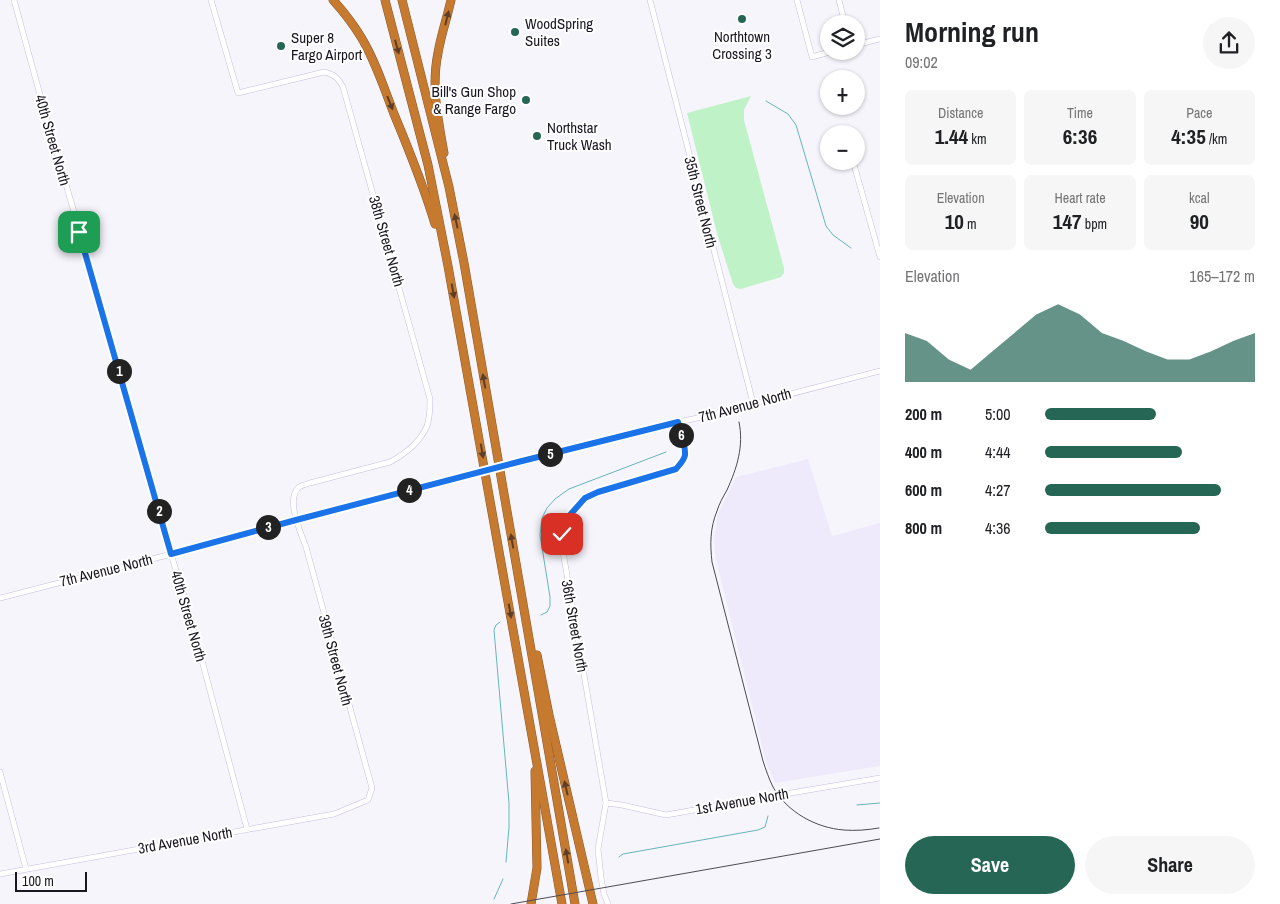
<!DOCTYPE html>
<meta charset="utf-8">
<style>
body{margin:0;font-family:"Archivo Narrow",sans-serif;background:#f6f6f6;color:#202124;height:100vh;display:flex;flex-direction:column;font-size:19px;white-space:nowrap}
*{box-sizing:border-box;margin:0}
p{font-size:16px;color:#757577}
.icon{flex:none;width:28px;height:28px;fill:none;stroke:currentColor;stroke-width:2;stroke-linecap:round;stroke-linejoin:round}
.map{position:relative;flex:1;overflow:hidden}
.sheet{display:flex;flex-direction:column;background:#fff;width:400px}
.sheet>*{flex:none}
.controls{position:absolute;left:820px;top:15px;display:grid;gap:10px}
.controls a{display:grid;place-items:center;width:45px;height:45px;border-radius:50%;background:#fff;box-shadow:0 1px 4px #0004;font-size:25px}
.scale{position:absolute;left:15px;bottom:12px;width:72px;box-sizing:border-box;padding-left:5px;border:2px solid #1a1622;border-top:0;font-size:14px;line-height:18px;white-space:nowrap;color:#1a1622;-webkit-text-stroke:4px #fff;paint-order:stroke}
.pin{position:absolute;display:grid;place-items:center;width:42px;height:42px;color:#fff;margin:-21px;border-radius:10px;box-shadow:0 2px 8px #0006}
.km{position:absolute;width:25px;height:25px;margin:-12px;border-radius:50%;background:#222;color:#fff;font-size:14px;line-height:25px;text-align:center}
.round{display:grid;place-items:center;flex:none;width:52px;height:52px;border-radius:26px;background:#f6f6f6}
.summary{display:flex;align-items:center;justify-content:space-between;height:85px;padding:0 25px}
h1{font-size:28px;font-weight:800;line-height:38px}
.stats{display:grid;grid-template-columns:repeat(3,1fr);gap:8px;height:85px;padding:5px 25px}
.stats div{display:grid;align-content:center;border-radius:8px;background:#f6f6f6;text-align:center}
.stats b{font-size:21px;font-weight:800}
.stats small{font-size:14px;font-weight:400}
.stats p{font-size:14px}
.chart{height:140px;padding:10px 25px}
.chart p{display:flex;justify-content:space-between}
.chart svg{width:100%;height:90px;margin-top:5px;fill:#256655;opacity:.7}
.action{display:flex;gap:10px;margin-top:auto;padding:10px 25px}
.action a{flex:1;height:58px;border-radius:30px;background:#256655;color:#fff;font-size:20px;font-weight:800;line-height:58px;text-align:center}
.action a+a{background:#f6f6f6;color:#202124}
ul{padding:0 25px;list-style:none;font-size:16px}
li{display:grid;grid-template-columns:80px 60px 1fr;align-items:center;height:38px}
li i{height:12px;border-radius:6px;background:#256655}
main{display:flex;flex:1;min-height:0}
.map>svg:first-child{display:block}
</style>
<main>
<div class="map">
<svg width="880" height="904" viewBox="0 0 880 904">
<rect width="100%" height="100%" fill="#f7f5fc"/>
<!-- built -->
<polygon fill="#efeafb" points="808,459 832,536 880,523 880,766 775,783 766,762 715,556 714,537 718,514 736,477"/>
<!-- green -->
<polygon fill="#c0f2c8" points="751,96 744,110 744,120 784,268 784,273 781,277 741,289 736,288 733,284 718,237 687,113"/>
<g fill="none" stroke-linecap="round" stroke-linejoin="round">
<!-- stream -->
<g stroke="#65b5b9" stroke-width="1">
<polyline points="766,101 788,114 796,125 826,226 833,235 851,248"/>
<polyline points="541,615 547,612 550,606 550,597 540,535 542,518 547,508 555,499 569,489 666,452"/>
<polyline points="500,622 496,625 494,630 509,803 509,827 506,862"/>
<polyline points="857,805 880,803"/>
<polyline points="619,857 623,854 758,830 765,827 768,816"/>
<polyline points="494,899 503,879"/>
</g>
<defs>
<g id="minor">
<polyline points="14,0 45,113 99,297 100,306 171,554 189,612 247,829"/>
<polyline points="650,0 753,403"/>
<polyline points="797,0 812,57 833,51"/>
<polyline points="839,0 845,24"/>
<polyline points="856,45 880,39"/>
<polyline points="843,128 845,134"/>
<polyline points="853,161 880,257"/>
<polyline points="518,462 672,423 693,419 880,371"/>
<polyline points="0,598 191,549 296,520 466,476"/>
<polyline points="0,772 26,869"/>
<polyline points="606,803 622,805 666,815 779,795 880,778"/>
<path d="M 0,874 L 334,814 L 368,800 L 372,788 L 306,547 C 301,533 285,499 299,487 C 302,485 307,484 310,483 L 390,462 C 405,454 420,442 427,426 C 430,418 430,408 430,399 L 343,87 C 338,78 334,74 324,72 L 242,92 L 238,93 L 211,0"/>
<path d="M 608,904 L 604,894 L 601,878 L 598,849 L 606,803 L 562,546 L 565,524 L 569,516 L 585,498 L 598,492 L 676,469 C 679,465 684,461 685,455 C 686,446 680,431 677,422"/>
</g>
<g id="highway">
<path d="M 333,0 C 343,11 353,24 361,37 C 375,60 384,88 394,114 C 409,150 424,187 435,224"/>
<polyline points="385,0 428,165 448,266 562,904"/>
<polyline points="402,0 449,187 464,263 575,904"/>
<path d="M 444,153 C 438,120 431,86 438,53 C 441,35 447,18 451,0"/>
<polyline points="537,655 549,715 593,904"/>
<polyline points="531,904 537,868 535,771"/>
</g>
</defs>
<!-- minor casing -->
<use href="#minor" stroke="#c7bcde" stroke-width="6"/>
<!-- highway casing -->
<use href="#highway" stroke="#89572b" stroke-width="9"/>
<!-- minor -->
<use href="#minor" stroke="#fff" stroke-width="5"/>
<!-- highway -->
<use href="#highway" stroke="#c57a30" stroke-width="8"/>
<!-- rail -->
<g stroke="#4d4a54" stroke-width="1">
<path d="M 739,422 C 744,446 737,468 727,490 C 723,497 719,504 717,511 C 710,528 710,544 712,562 L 763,761 C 766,770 769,779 773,787 C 787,812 816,828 844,830 C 855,831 867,830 879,828"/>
<polyline points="511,904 880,839"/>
</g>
<defs>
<polyline id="minor-bridge" points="466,476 518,462"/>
</defs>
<!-- minor-bridge casing -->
<use href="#minor-bridge" stroke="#c7bcde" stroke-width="6" stroke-linecap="butt"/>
<!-- minor-bridge -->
<use href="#minor-bridge" stroke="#fff" stroke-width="5"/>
</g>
<!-- one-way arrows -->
<defs><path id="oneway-solid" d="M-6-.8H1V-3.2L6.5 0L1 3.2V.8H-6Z" transform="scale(1.25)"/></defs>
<g fill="#5e3e28">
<use href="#oneway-solid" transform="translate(447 18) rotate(-76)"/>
<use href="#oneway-solid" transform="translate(397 47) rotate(75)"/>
<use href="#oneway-solid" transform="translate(390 103) rotate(68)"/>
<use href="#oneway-solid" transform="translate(456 221) rotate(-102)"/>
<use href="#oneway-solid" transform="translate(453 291) rotate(80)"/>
<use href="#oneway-solid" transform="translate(484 381) rotate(-100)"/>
<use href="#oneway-solid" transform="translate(482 451) rotate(80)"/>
<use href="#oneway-solid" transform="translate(512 541) rotate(-100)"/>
<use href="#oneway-solid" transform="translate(510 611) rotate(80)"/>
<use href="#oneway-solid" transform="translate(566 788) rotate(-103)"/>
<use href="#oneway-solid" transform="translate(567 856) rotate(-100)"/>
</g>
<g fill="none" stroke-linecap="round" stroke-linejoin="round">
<defs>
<path id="route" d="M 79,232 L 171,554 L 296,520 L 518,462 L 678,422 C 680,431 686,446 685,455 C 684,461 679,465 676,469 L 598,492 L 585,498 L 569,516 L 565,524 L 562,534"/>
</defs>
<!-- route casing -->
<use href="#route" stroke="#fff" stroke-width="10"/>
<!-- route -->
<use href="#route" stroke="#1a73e8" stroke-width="6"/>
</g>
<!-- markers -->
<g fill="#256655" stroke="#fff" stroke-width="2">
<circle cx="742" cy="19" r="5"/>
<circle cx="515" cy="32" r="5"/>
<circle cx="281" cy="46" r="5"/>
<circle cx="526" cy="100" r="5"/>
<circle cx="537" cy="136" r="5"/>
</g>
<g text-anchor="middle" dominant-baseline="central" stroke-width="4" stroke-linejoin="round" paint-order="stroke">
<!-- poi labels -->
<g font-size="15" fill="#1a1622" stroke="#fff" text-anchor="start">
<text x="525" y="23">WoodSpring<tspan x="525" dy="17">Suites</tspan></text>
<text x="742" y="36" text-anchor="middle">Northtown<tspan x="742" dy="17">Crossing 3</tspan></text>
<text x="291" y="37">Super 8<tspan x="291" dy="17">Fargo Airport</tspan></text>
<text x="516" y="91" text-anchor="end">Bill's Gun Shop<tspan x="516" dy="17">&amp; Range Fargo</tspan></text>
<text x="547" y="127">Northstar<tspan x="547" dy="17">Truck Wash</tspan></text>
</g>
<!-- street labels -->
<g font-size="15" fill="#1a1622" stroke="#fff">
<text transform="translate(53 140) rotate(74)">40th Street North</text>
<text transform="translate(701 202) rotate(76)">35th Street North</text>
<text transform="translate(387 241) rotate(74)">38th Street North</text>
<text transform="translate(745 405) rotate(-15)">7th Avenue North</text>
<text transform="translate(106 570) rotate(-14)">7th Avenue North</text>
<text transform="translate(189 616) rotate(74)">40th Street North</text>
<text transform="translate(575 626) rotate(80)">36th Street North</text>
<text transform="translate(336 660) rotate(75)">39th Street North</text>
<text transform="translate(742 801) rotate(-10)">1st Avenue North</text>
<text transform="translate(185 840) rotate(-10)">3rd Avenue North</text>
</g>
</g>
</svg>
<div class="controls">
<a><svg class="icon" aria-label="layers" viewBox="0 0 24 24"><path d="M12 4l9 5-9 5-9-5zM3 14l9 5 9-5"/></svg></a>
<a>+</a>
<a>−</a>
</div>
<div class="scale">100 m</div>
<div class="pin" style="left:79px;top:232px;background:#1e9e55"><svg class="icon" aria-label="arrive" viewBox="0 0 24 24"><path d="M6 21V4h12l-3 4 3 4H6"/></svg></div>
<div class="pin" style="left:562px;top:534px;background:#d93025"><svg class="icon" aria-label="check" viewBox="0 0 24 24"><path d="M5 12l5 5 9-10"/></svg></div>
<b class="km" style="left:119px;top:371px">1</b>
<b class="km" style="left:159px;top:511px">2</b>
<b class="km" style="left:268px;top:527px">3</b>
<b class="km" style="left:409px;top:490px">4</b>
<b class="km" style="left:550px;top:454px">5</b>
<b class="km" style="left:681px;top:435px">6</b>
</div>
<section class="sheet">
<div class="summary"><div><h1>Morning run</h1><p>09:02</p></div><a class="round"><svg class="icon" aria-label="share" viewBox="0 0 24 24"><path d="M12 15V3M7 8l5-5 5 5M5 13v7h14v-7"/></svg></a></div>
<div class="stats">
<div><p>Distance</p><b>1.44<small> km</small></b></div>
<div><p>Time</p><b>6:36</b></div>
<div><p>Pace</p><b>4:35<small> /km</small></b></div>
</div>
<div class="stats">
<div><p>Elevation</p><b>10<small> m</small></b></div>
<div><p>Heart rate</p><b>147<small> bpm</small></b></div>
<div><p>kcal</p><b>90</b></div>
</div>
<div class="chart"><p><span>Elevation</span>165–172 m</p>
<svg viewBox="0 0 160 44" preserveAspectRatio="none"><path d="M0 44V20L10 24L20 33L30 38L40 29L50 20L60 11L70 6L80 11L90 20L100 24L110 29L120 33L130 33L140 29L150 24L160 20V44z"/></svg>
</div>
<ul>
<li><b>200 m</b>5:00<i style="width:53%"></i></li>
<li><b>400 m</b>4:44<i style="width:65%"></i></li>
<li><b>600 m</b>4:27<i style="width:84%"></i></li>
<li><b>800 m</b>4:36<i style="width:74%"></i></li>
</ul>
<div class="action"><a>Save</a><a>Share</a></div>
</section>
</main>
